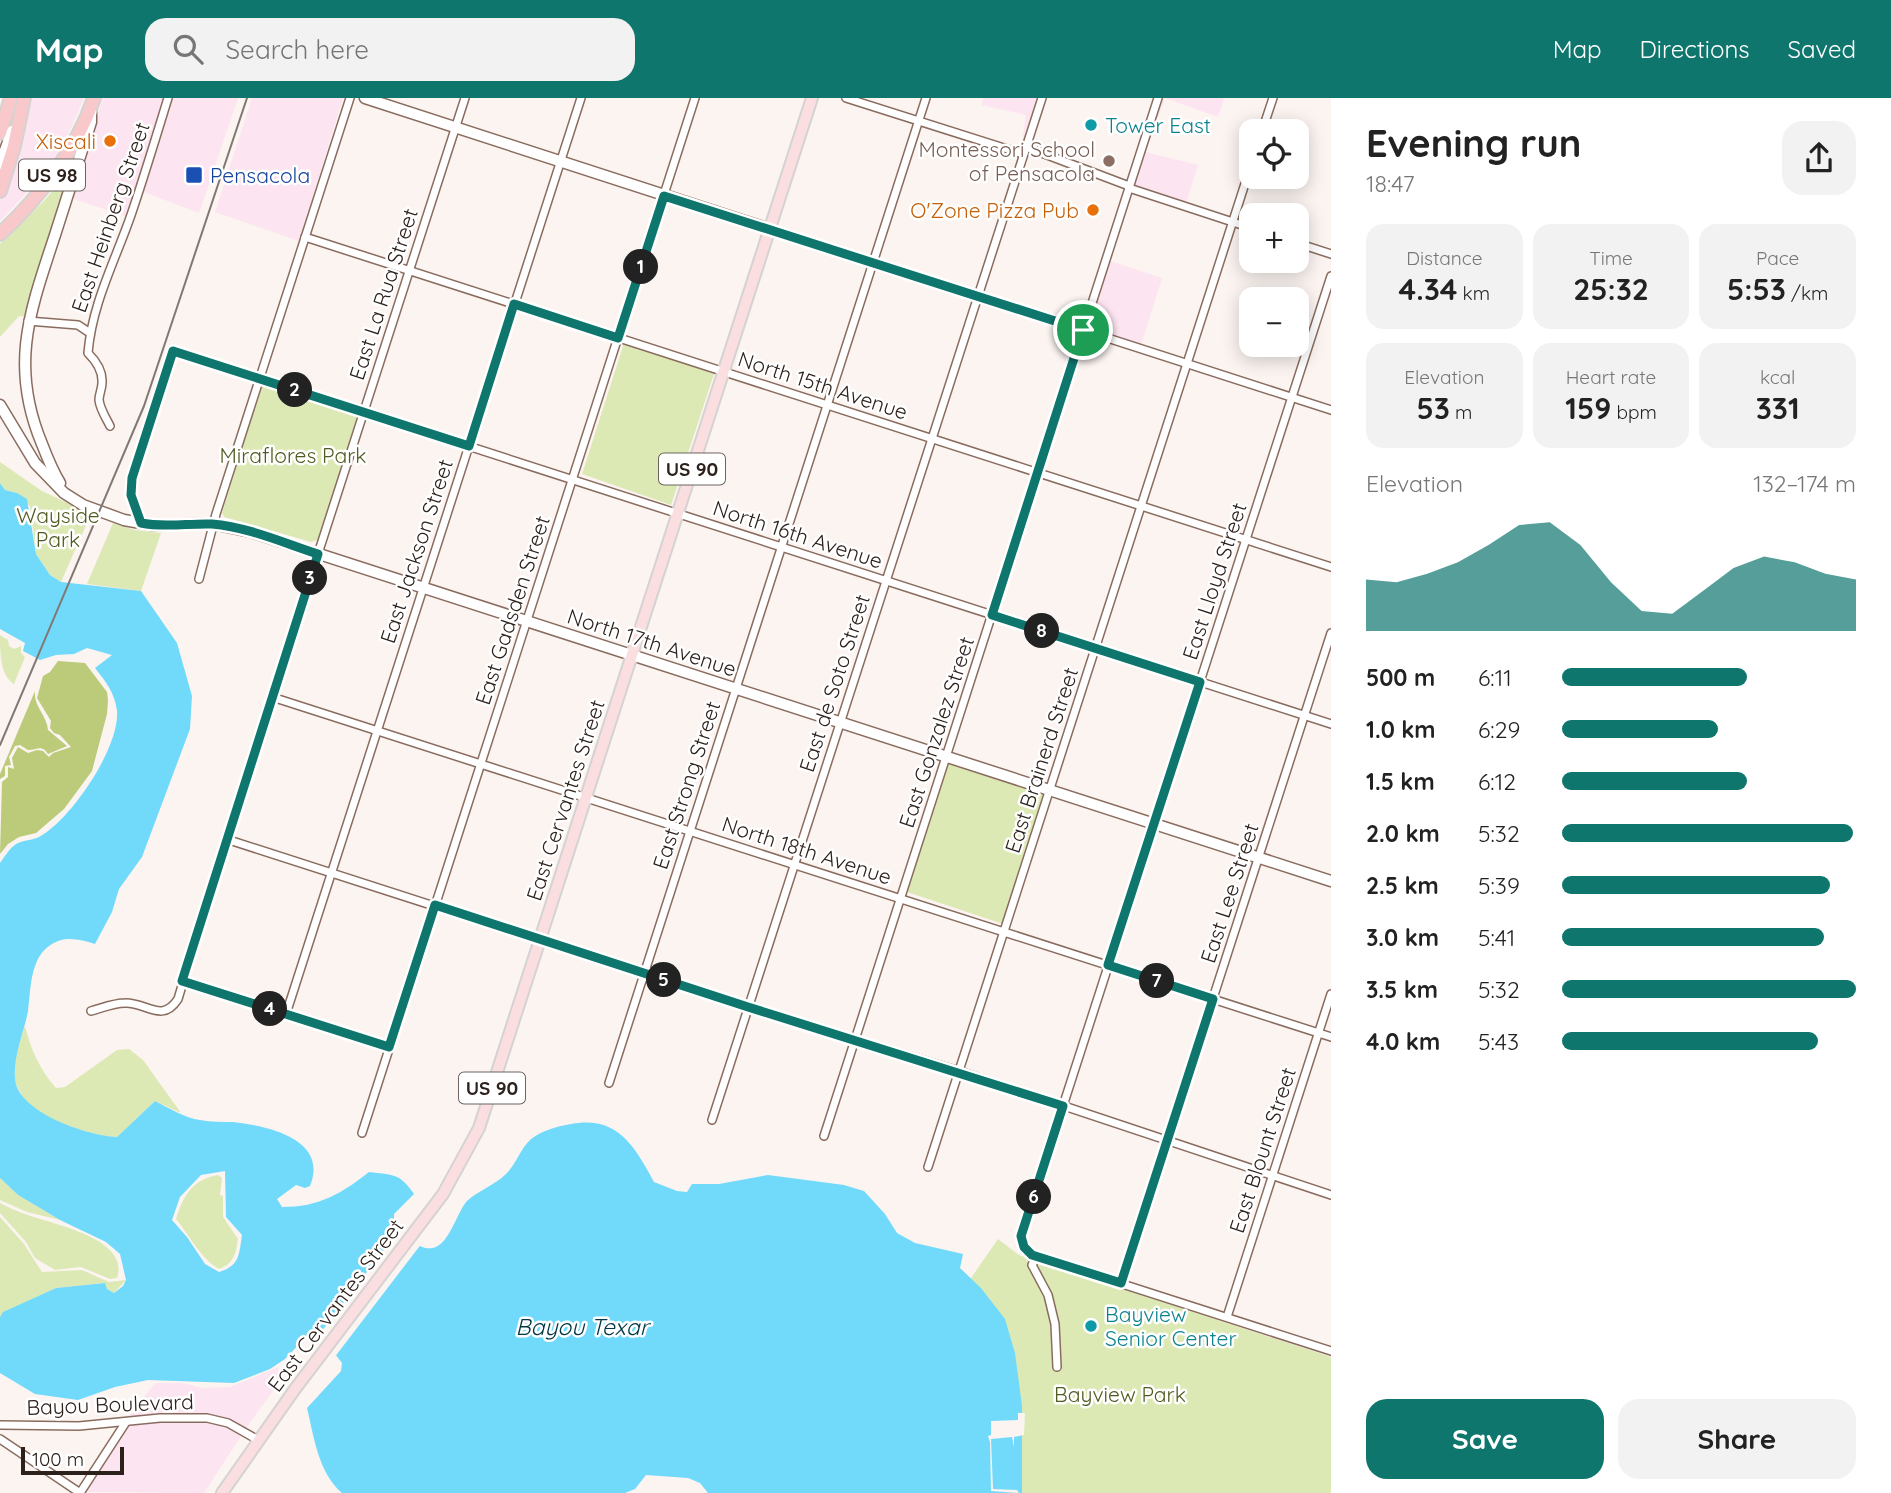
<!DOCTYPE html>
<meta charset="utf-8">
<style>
body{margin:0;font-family:Quicksand,sans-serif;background:#f2f2f2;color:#222;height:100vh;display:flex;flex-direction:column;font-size:26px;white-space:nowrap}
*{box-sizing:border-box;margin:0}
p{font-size:23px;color:#767676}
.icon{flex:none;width:38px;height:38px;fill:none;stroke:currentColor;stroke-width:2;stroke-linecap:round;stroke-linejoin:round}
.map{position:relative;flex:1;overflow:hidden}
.side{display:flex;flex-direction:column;background:#fff;width:560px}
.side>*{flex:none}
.tools{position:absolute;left:1239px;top:21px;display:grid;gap:14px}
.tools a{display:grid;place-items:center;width:70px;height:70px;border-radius:14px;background:#fff;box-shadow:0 4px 18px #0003;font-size:35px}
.scale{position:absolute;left:21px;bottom:18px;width:103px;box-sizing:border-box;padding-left:7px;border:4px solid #2d211c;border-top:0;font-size:19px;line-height:24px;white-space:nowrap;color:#2d211c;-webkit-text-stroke:5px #fff;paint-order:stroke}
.pin{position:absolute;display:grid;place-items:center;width:60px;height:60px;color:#fff;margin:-30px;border:4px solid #fff;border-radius:50%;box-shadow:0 2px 7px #0007}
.km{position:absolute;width:35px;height:35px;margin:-18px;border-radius:50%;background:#222;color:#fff;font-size:19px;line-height:35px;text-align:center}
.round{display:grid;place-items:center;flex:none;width:74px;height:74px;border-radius:21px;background:#f2f2f2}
.summary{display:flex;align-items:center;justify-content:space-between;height:119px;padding:0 35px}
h1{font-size:38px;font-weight:700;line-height:52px}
.metrics{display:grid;grid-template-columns:repeat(3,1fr);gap:10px;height:119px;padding:7px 35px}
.metrics div{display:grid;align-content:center;border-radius:18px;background:#f2f2f2;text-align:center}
.metrics b{font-size:30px;font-weight:700}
.metrics small{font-size:19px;font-weight:400}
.metrics p{font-size:19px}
.chart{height:196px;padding:14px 35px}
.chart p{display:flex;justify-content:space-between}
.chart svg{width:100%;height:126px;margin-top:7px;fill:#0f766e;opacity:.7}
.primary-button{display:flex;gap:14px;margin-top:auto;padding:14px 35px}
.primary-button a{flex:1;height:80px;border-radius:21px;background:#0f766e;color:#fff;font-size:28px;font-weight:700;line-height:80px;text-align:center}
.primary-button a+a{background:#f2f2f2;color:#222}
ul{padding:0 35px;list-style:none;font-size:23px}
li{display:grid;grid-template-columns:112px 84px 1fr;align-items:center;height:52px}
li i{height:18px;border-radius:9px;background:#0f766e}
header{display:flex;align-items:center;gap:42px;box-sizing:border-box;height:98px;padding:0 35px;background:#0f766e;color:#fff}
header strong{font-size:33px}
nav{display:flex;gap:38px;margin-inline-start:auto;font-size:24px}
.search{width:490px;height:63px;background:#f2f2f2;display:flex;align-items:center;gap:18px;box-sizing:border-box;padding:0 24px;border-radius:21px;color:#767676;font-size:26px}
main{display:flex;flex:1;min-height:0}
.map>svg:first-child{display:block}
</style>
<header>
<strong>Map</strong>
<div class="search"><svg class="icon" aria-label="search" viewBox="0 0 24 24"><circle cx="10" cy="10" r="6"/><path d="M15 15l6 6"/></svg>Search here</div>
<nav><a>Map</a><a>Directions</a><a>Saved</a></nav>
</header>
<main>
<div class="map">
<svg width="1331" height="1395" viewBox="0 0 1331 1395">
<rect width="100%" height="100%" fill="#fbf4f1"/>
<!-- commercial -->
<g fill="#fce4f0">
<polygon points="33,0 84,0 57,62 0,123 0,103"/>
<polygon points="103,0 238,0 199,115 144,94 134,121 71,100"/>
<polygon points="252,0 343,0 299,143 215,114"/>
<polygon points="983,0 1037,0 1021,52 1026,17 982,7"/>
<polygon points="1162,0 1224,0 1218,19 1165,0 1145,54 1198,67 1186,105 1134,88"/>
<polygon points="1110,163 1162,180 1141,247 1088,230"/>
<polygon points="279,1269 281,1282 246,1330 229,1321 206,1316 183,1315 128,1320 155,1285 182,1285 203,1290 230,1289"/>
<polygon points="185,1323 207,1323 227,1328 242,1336 204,1395 85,1394 129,1327"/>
</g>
<!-- green -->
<g fill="#dde9b5">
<polygon points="73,69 25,219 19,218 0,239 0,146 43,104"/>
<polygon points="624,245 714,276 671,407 582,376"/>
<polygon points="263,284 358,316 318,442 311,444 224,419 222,415"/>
<polygon points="0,364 42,393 91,416 61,484 50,477 36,456 30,408 17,395 5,392 0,385"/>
<polygon points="113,425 135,432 161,435 141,493 87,486"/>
<path d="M 0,537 L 8,542 L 9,548 L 14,551 L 21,548 L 21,555 L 25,559 L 14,586 C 0,577 0,555 0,537 Z"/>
<polygon points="949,663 1045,694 1003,826 907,794"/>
<path d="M 25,928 C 31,952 40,972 56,990 L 65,989 L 117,952 L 129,951 L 143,962 L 181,1015 L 155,1003 L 117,1039 C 94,1038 49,1024 31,1009 C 25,1004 19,992 16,986 C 10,972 20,942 25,928 Z"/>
<path d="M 218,1077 L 222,1080 L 220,1097 L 223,1098 L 223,1119 L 238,1141 C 236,1155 234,1166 219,1171 C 200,1160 190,1138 176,1121 C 183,1099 192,1081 218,1077 Z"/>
<polygon points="0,1080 18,1097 60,1122 27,1114 0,1102"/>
<path d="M 0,1105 C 8,1109 16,1113 25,1116 C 51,1126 131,1140 117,1180 L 110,1181 L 81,1169 L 55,1172 L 35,1160 L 26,1144 L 0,1115 Z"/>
<polygon points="0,1119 24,1146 42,1174 82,1172 109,1184 126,1182 114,1195 107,1191 104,1185 56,1190 4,1214 0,1219"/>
<polygon points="998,1141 1019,1157 1331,1259 1331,1395 1022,1395 1020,1363 971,1180"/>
</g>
<!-- forest -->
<g fill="#bbcb79">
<polygon points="58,563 85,565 107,594 108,602 107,616 92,673 64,711 36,735 19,739 8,746 0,756 2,684 8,679 8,669 14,671 12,660 18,649 28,655 37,652 43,653 49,659 53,655 71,649 60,637 54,635 50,630 51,623 37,600 43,578 50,574"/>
<path d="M 35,593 C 33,608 47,617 48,632 L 67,648 L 48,656 C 42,646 37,652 28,652 L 20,647 L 15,648 L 9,659 L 11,667 L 5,668 L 5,678 L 0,681 L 0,676 Z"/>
</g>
<!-- water -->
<path fill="#71dafb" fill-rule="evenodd" d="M 0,385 L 5,392 L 17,395 L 27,401 L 36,456 L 50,477 L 61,484 L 141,493 L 177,545 L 192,598 L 190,631 L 142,759 L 119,791 L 112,814 L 95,846 C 79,841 64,837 49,848 C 30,862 31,890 28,913 C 24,935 13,957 15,981 C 18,1015 89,1038 117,1039 L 155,1003 C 169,1010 185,1020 200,1022 C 211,1024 222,1024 233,1024 C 268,1028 329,1041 310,1088 L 305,1090 L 296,1087 L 277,1101 L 282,1109 C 319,1109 341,1096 369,1074 C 393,1077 400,1075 414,1096 L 394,1116 L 394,1126 C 404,1135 418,1153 433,1150 C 449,1147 457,1114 467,1103 C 476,1094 495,1087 506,1076 C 517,1065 520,1051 531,1041 C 541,1033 558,1028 571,1026 C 618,1017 635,1049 654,1084 L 677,1093 L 687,1094 L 692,1086 L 719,1086 L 768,1077 L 844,1087 L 864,1093 L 885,1116 L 897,1135 L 915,1145 L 963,1156 L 960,1170 L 981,1190 L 1005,1221 L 1015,1255 L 1022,1308 L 1022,1395 L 708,1395 L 700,1385 L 688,1380 L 646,1377 L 635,1391 L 625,1395 L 342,1395 C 318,1374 314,1339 307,1310 L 341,1273 L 342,1265 L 335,1256 L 307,1238 L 285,1261 L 270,1271 L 234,1285 L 148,1282 L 115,1289 L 78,1302 L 35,1296 L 0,1275 L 0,1219 L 3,1214 L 56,1190 L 105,1185 L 107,1191 L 114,1195 L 123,1188 L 126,1182 L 120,1156 L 106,1144 L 60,1122 L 18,1097 L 0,1080 L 0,765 C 5,758 11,748 18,745 C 25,742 33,742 39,739 C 71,722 120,649 117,613 C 115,595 106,584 95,570 L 112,557 L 87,550 L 74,556 L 56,557 L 40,562 L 23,553 L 25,545 L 0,531 ZM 225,1073 L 226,1119 L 242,1137 C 239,1156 240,1168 219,1174 L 205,1166 L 187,1139 L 172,1122 L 180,1099 L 201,1077 Z"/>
<!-- pier -->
<g fill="#fbf4f1">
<polygon points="402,1128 422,1145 334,1260 312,1246"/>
<polygon points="1018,1315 1025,1315 1024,1337 1014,1339 1014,1349 1012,1339 991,1341 993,1391 1017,1392 1019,1395 991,1393 990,1344 988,1338 991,1337 991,1323 1018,1322"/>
</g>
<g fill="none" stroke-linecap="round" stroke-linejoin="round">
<defs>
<g id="street">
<polyline points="846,0 1023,56"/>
<polyline points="1262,33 1273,0"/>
<polyline points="1026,49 1129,88"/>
<polyline points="1129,90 1251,130"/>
<polyline points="769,131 1331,312"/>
<polyline points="305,139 1331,469"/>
<polyline points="1297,145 1331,156"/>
<polyline points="1331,178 1021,1138 1024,1149 1032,1157 1331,1253"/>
<polyline points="28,223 78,227 90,235"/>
<path d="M 110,328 C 106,320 100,311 99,302 C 99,296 102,291 102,285 C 103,273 96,263 88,255 C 92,206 115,163 131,117 C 144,79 156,39 168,0"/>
<polyline points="141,425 132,401 132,380 173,253 1331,626"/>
<polyline points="199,481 216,416 350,0"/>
<polyline points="272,599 1331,939"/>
<polyline points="226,741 748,909 959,973 1331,1097"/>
<polyline points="182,883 389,949"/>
<path d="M 91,913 C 102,910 114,905 125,905 C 146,904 162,926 178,901 L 226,741 L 465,0"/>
<polyline points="286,916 581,0"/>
<polyline points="609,985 926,0"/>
<polyline points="712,1022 1042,0"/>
<polyline points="362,1035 695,0"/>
<polyline points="824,1038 1158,0"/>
<polyline points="928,1069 1251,67"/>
<polyline points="1037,1158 1032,1167 1048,1197 1055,1226 1057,1269"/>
<polyline points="1121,1185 1331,535"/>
<polyline points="1227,1219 1331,896"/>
<polyline points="0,1327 79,1328 160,1320 207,1320 228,1325 258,1342"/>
<polyline points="0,1341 80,1395"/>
<polyline points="80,1395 126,1324"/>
</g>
<g id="secondary">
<polyline points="365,0 769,131"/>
<polyline points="0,66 12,33"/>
<polyline points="0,307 35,365 64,395 83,407 124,422 152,427 213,426 251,434 1331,783"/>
<path d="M 60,385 C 52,372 47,359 42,346 C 9,267 30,213 55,137 C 67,99 79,61 91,24 L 91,14"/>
</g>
<polyline id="primary" points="222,1395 295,1291 443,1096 479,1030 812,0"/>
<g id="highway">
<polyline points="0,35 11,0"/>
<polyline points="0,93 14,48 24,0"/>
<path d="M 0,136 C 39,100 77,51 94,0"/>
</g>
</defs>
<!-- street casing -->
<use href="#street" stroke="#8a6c5f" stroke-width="10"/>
<!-- secondary casing -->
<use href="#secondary" stroke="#8a6c5f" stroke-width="13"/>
<!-- primary casing -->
<use href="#primary" stroke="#d5d3d2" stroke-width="14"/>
<!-- highway casing -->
<use href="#highway" stroke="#d5d3d2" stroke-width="16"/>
<!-- street -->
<use href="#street" stroke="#fff" stroke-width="7"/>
<!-- secondary -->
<use href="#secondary" stroke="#fff" stroke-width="10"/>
<!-- primary -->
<use href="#primary" stroke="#fbdedf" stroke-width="10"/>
<!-- highway -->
<use href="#highway" stroke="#f9c8ca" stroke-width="12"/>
<!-- rail -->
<polyline stroke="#827873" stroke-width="2" points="0,647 144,308 247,0"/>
</g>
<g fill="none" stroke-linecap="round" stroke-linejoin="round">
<defs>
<path id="route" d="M 664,98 L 1083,232 L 992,517 L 1200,584 L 1108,867 L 1213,901 L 1121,1185 L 1032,1157 L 1024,1149 L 1021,1138 L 1063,1008 L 748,909 L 435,807 L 389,949 L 182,883 L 318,456 C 284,445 248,429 212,426 C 189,425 165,430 141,425 L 131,397 L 132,380 L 173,253 L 469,348 L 514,206 L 618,240 Z"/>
</defs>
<!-- route casing -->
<use href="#route" stroke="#fff" stroke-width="14"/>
<!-- route -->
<use href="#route" stroke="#0f766e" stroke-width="9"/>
</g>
<!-- markers -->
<g fill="#0f9aa8" stroke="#fff" stroke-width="2.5">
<circle cx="1091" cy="27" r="7"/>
<circle cx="1091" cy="1228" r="7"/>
</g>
<g fill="#e8710a" stroke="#fff" stroke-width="2.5">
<circle cx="110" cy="43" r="7"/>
<circle cx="1093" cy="112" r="7"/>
</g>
<circle fill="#8d6e63" stroke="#fff" stroke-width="2.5" cx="1109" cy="63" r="7"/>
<rect fill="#1a4fb4" stroke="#fff" stroke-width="2.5" x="185" y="68" width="18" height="18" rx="3.5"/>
<g text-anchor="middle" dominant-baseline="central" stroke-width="5" stroke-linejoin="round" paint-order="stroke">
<!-- shield labels -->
<g fill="#fff" stroke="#6c6460" stroke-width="2">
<rect x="19" y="61.5" width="66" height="31" rx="5"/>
<rect x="659" y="355.5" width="66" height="31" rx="5"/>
<rect x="459" y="974.5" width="66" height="31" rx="5"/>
</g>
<g font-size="19" font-weight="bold" fill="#2d211c">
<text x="52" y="77">US 98</text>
<text x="692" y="371">US 90</text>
<text x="492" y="990">US 90</text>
</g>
<!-- culture labels -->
<g font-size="21" fill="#0d838f" stroke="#fff" text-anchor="start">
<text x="1105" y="27">Tower East</text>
<text x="1105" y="1216">Bayview<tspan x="1105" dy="24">Senior Center</tspan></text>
</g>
<!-- food labels -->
<g font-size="21" fill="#c56008" stroke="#fff" text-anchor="end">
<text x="96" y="43">Xiscali</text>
<text x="1079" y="112">O'Zone Pizza Pub</text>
</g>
<!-- education labels -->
<g font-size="21" fill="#785e54" stroke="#fff" text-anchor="end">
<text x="1095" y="51">Montessori School<tspan x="1095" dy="24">of Pensacola</tspan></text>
</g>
<!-- transit labels -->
<g font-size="21" fill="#164399" stroke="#fff" text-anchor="start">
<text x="210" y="77">Pensacola</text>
</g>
<!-- street labels -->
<g font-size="21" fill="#2d211c" stroke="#fff">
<text transform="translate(110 119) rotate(-71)">East Heinberg Street</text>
<text transform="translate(383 196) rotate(-72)">East La Rua Street</text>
<text transform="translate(823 287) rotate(18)">North 15th Avenue</text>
<text transform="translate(798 436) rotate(18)">North 16th Avenue</text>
<text transform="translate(416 453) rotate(-72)">East Jackson Street</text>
<text transform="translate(1214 483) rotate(-72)">East Lloyd Street</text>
<text transform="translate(512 512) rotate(-72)">East Gadsden Street</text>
<text transform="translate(652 544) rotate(18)">North 17th Avenue</text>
<text transform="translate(834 585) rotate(-72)">East de Soto Street</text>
<text transform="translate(936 634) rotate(-72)">East Gonzalez Street</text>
<text transform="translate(1041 662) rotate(-72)">East Brainerd Street</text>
<text transform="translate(686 687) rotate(-72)">East Strong Street</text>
<text transform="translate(565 702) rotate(-72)">East Cervantes Street</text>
<text transform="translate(807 752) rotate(18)">North 18th Avenue</text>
<text transform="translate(1229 795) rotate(-72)">East Lee Street</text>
<text transform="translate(1262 1052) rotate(-72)">East Blount Street</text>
<text transform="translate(335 1207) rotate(-53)">East Cervantes Street</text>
<text transform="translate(110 1306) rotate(-2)">Bayou Boulevard</text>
</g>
<!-- park labels -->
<g font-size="21" fill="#515b21" stroke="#fff">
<text x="293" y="357">Miraflores Park</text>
<text x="58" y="417">Wayside<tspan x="58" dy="24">Park</tspan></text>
<text x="1120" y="1296">Bayview Park</text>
</g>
<!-- water labels -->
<g font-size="23" font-style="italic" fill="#043745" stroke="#fff">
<text x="582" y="1228">Bayou Texar</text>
</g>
</g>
</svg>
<div class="tools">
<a><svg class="icon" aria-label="locate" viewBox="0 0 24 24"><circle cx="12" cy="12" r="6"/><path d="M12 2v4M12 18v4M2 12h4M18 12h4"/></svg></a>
<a>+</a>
<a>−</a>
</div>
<div class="scale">100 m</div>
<div class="pin" style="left:1083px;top:232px;background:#1e9e55"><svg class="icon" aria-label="arrive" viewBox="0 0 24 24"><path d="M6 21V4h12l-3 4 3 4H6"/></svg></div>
<b class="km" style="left:641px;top:169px">1</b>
<b class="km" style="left:295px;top:292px">2</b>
<b class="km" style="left:310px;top:480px">3</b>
<b class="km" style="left:270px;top:911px">4</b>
<b class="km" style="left:664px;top:882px">5</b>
<b class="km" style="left:1034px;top:1099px">6</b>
<b class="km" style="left:1157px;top:883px">7</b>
<b class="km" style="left:1042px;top:533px">8</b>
</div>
<section class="side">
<div class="summary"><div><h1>Evening run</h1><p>18:47</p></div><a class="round"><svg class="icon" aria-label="share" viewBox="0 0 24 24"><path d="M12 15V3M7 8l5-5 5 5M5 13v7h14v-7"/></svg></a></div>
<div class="metrics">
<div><p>Distance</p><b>4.34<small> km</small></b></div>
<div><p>Time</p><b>25:32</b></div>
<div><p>Pace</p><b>5:53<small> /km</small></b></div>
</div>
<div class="metrics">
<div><p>Elevation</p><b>53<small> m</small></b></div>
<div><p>Heart rate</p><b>159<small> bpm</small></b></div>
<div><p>kcal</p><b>331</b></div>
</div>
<div class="chart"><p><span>Elevation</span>132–174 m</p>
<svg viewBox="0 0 160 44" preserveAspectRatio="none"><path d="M0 44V26L10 27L20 24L30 20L40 14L50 7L60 6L70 14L80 27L90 37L100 38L110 30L120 22L130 18L140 20L150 24L160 26V44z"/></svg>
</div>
<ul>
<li><b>500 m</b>6:11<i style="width:63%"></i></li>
<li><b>1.0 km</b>6:29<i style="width:53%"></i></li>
<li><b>1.5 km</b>6:12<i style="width:63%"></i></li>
<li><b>2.0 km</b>5:32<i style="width:99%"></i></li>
<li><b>2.5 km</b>5:39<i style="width:91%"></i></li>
<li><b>3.0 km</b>5:41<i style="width:89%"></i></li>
<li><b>3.5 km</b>5:32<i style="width:100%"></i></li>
<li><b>4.0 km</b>5:43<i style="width:87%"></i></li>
</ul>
<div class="primary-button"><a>Save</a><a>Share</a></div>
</section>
</main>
